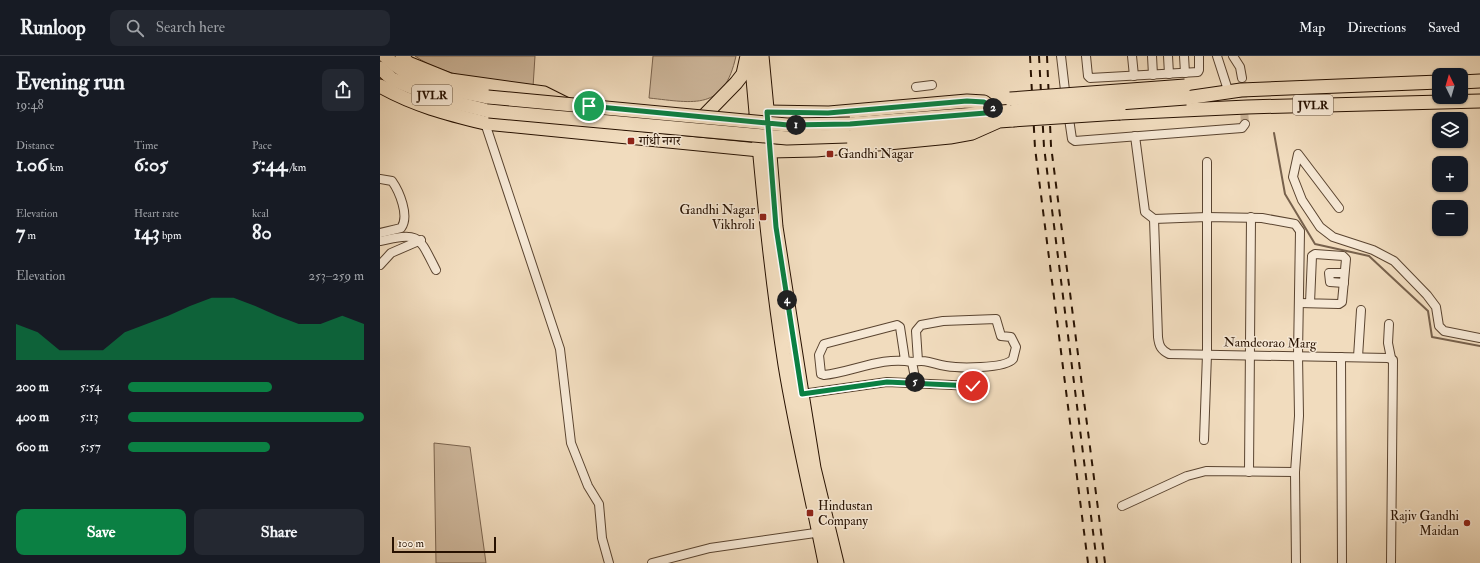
<!DOCTYPE html>
<meta charset="utf-8">
<style>
body{margin:0;font-family:"IM FELL Double Pica","Noto Serif Devanagari",serif;background:#242831;color:#f1f3f6;height:100vh;display:flex;flex-direction:column;font-size:15px;white-space:nowrap}
*{box-sizing:border-box;margin:0}
p{font-size:13px;color:#9ea1a6}
.icon{flex:none;width:22px;height:22px;fill:none;stroke:currentColor;stroke-width:2;stroke-linecap:round;stroke-linejoin:round}
.map{position:relative;flex:1;overflow:hidden}
.details{display:flex;flex-direction:column;background:#171b24;width:380px}
.details>*{flex:none}
.needle{width:26px;rotate:355deg}
.buttons{position:absolute;left:1052px;top:12px;display:grid;gap:8px}
.buttons a{display:grid;place-items:center;width:36px;height:36px;border-radius:8px;background:#171b24;box-shadow:0 1px 3px #0004;font-size:20px}
.scale{position:absolute;left:12px;bottom:10px;width:104px;box-sizing:border-box;padding-left:4px;border:2px solid #271101;border-top:0;font-size:11px;line-height:14px;white-space:nowrap;color:#271101;-webkit-text-stroke:3px #f6e8d5;paint-order:stroke}
.pin{position:absolute;display:grid;place-items:center;width:34px;height:34px;color:#fff;margin:-17px;border:2px solid #fff;border-radius:50%;box-shadow:0 1px 4px #0007}
.km{position:absolute;width:20px;height:20px;margin:-10px;border-radius:50%;background:#222;color:#fff;font-size:11px;line-height:20px;text-align:center}
.round{display:grid;place-items:center;flex:none;width:42px;height:42px;border-radius:8px;background:#242831}
.head{display:flex;align-items:center;justify-content:space-between;height:68px;padding:0 16px}
h1{font-size:22px;font-weight:700;line-height:30px}
.stats{display:grid;grid-template-columns:repeat(3,1fr);gap:6px;height:68px;padding:4px 16px}
.stats div{display:grid;align-content:center}
.stats b{font-size:20px;font-weight:700}
.stats small{font-size:11px;font-weight:400}
.stats p{font-size:11px}
.chart{height:112px;padding:8px 16px}
.chart p{display:flex;justify-content:space-between}
.chart svg{width:100%;height:72px;margin-top:4px;fill:#0b8043;opacity:.7}
.action{display:flex;gap:8px;margin-top:auto;padding:8px 16px}
.action a{flex:1;height:46px;border-radius:8px;background:#0b8043;color:#fff;font-size:16px;font-weight:700;line-height:46px;text-align:center}
.action a+a{background:#242831;color:#f1f3f6}
ul{padding:0 16px;list-style:none;font-size:13px}
li{display:grid;grid-template-columns:64px 48px 1fr;align-items:center;height:30px}
li i{height:10px;border-radius:5px;background:#0b8043}
header{display:flex;align-items:center;gap:24px;box-sizing:border-box;height:56px;padding:0 20px;background:#171b24;border-bottom:1px solid #363941}
header strong{font-size:19px}
nav{display:flex;gap:22px;margin-inline-start:auto;font-size:14px}
.search{width:280px;height:36px;background:#242831;display:flex;align-items:center;gap:10px;box-sizing:border-box;padding:0 14px;border-radius:8px;color:#9ea1a6;font-size:15px}
main{display:flex;flex:1;min-height:0}
.map>svg:first-child{display:block}
</style>
<header>
<strong>Runloop</strong>
<div class="search"><svg class="icon" aria-label="search" viewBox="0 0 24 24"><circle cx="10" cy="10" r="6"/><path d="M15 15l6 6"/></svg>Search here</div>
<nav><a>Map</a><a>Directions</a><a>Saved</a></nav>
</header>
<main>
<section class="details">
<div class="head"><div><h1>Evening run</h1><p>19:48</p></div><a class="round"><svg class="icon" aria-label="share" viewBox="0 0 24 24"><path d="M12 15V3M7 8l5-5 5 5M5 13v7h14v-7"/></svg></a></div>
<div class="stats">
<div><p>Distance</p><b>1.06<small> km</small></b></div>
<div><p>Time</p><b>6:05</b></div>
<div><p>Pace</p><b>5:44<small> /km</small></b></div>
</div>
<div class="stats">
<div><p>Elevation</p><b>7<small> m</small></b></div>
<div><p>Heart rate</p><b>143<small> bpm</small></b></div>
<div><p>kcal</p><b>80</b></div>
</div>
<div class="chart"><p><span>Elevation</span>253–259 m</p>
<svg viewBox="0 0 160 44" preserveAspectRatio="none"><path d="M0 44V22L10 27L20 38L30 38L40 38L50 27L60 22L70 17L80 11L90 6L100 6L110 11L120 17L130 22L140 22L150 17L160 22V44z"/></svg>
</div>
<ul>
<li><b>200 m</b>5:54<i style="width:61%"></i></li>
<li><b>400 m</b>5:13<i style="width:100%"></i></li>
<li><b>600 m</b>5:57<i style="width:60%"></i></li>
</ul>
<div class="action"><a>Save</a><a>Share</a></div>
</section>
<div class="map">
<svg width="1100" height="507" viewBox="0 0 1100 507">
<rect width="100%" height="100%" fill="#f1dcbe"/>
<filter id="stains"><feTurbulence type="fractalNoise" baseFrequency=".005" numOctaves="4"/><feColorMatrix values="0 0 0 0 .2 0 0 0 0 .09 0 0 0 0 .02 0 0 0 .5 -.17"/></filter>
<radialGradient id="worn" r=".72"><stop offset=".6" stop-color="#630" stop-opacity="0"/><stop offset="1" stop-color="#630" stop-opacity=".3"/></radialGradient>
<!-- green -->
<g fill="#cfb99e" stroke="#7b6550">
<path d="M 35,0 L 155,0 L 153,31 C 114,25 68,23 35,0 Z"/>
<path d="M 273,0 L 356,0 C 344,55 315,47 269,42 Z"/>
<polygon points="54,387 90,391 106,507 56,507"/>
</g>
<g fill="none" stroke-linecap="round" stroke-linejoin="round">
<!-- stream -->
<polyline stroke="#77614c" stroke-width="2" points="894,77 905,138 935,188 989,200 1048,255 1052,281 1100,290"/>
<!-- minor-tunnel -->
<polyline stroke="#c9b398" stroke-width="8" stroke-dasharray="8 4" stroke-linecap="butt" points="862,22 865,68"/>
<defs>
<g id="minor">
<polyline points="681,0 686,43"/>
<polyline points="706,0 708,20 710,22 818,16 819,14 819,0"/>
<polyline points="752,0 754,20"/>
<polyline points="772,0 773,19"/>
<polyline points="788,0 789,18"/>
<polyline points="804,0 805,17"/>
<polyline points="837,0 848,34"/>
<polyline points="853,0 860,11 862,22"/>
<polyline points="536,31 552,29"/>
<polyline points="688,56 692,83 695,85 862,72 865,68"/>
<polyline points="105,67 180,293 191,387 208,430 219,448 222,482 229,507"/>
<path d="M 755,80 L 765,156 L 774,163 L 778,281 C 779,290 781,294 789,298 L 1008,302 L 1013,304 L 1011,507"/>
<path d="M 0,123 L 12,125 C 19,135 30,160 21,172 L 0,177"/>
<polyline points="959,152 918,98 913,121 922,144 940,171 953,181 993,194 1014,205 1047,239 1056,251 1059,270 1064,275 1100,282"/>
<polyline points="774,163 827,161 882,162 915,168 920,175 918,299 919,360 915,416 916,507"/>
<path d="M 0,185 C 40,176 38,179 56,214"/>
<polyline points="0,209 11,197 41,184"/>
<polyline points="964,227 950,226 949,217 964,217"/>
<polyline points="919,247 959,248 962,246 966,203 963,200 935,198 932,200 930,247"/>
<polyline points="1009,268 1008,287 1011,302"/>
<polyline points="961,301 962,507"/>
<polyline points="978,301 981,254"/>
<path d="M 525,304 L 520,271 L 517,269 L 444,288 L 439,299 L 441,318 L 444,319 C 473,316 502,300 532,306"/>
<path d="M 536,327 L 532,306 C 548,303 552,308 566,310 C 578,312 625,313 633,303 L 636,291 L 631,281 L 621,280 L 616,263 L 563,265 L 541,269 L 536,275 L 538,305"/>
<polyline points="422,338 507,326 593,330"/>
<polyline points="824,384 827,298 827,106"/>
<polyline points="869,416 871,161"/>
<polyline points="742,450 807,420 826,415 915,416"/>
<polyline points="272,507 330,492 442,476"/>
</g>
<g id="primary">
<path d="M 5,0 C 32,28 71,34 108,41"/>
<polyline points="22,0 28,7 70,24 164,37 186,48"/>
<path d="M 371,0 C 380,103 389,207 405,309 C 416,376 432,441 445,507"/>
<polyline points="382,0 388,63"/>
<polyline points="0,12 12,23 60,43 109,55"/>
<polyline points="1081,26 1100,25"/>
<path d="M 0,30 C 33,49 68,58 105,67 L 390,95 L 436,94 L 570,81 L 592,77 L 619,65 L 633,64"/>
<polyline points="806,42 861,34 1059,26"/>
<polyline points="740,57 867,51 1100,45"/>
<polyline points="317,67 356,27 363,18 367,0"/>
<polyline points="365,68 387,56 449,57 587,45 604,46 618,56"/>
<polyline points="470,68 634,55"/>
<polyline points="467,80 605,67"/>
<polyline points="389,87 396,171 423,344 434,412 457,507"/>
</g>
</defs>
<!-- minor casing -->
<use href="#minor" stroke="#5a4430" stroke-width="10"/>
<!-- primary casing -->
<use href="#primary" stroke="#271101" stroke-width="15"/>
<!-- minor -->
<use href="#minor" stroke="#f6e8d5" stroke-width="8"/>
<!-- primary -->
<use href="#primary" stroke="#f1dcbe" stroke-width="13"/>
<!-- rail -->
<g stroke="#271101" stroke-width="2" stroke-dasharray="7 7" stroke-linecap="butt">
<polyline points="650,0 655,92 708,507"/>
<polyline points="659,0 664,91 717,507"/>
<polyline points="667,0 671,90 725,507"/>
</g>
<defs>
<g id="primary-bridge">
<polyline points="108,41 407,69 470,68"/>
<polyline points="630,43 805,30"/>
<polyline points="109,55 407,82 467,80"/>
<polyline points="634,55 806,42"/>
<polyline points="633,64 740,57"/>
</g>
</defs>
<!-- primary-bridge casing -->
<use href="#primary-bridge" stroke="#271101" stroke-width="15" stroke-linecap="butt"/>
<!-- primary-bridge -->
<use href="#primary-bridge" stroke="#f1dcbe" stroke-width="13"/>
</g>
<g fill="none" stroke-linecap="round" stroke-linejoin="round">
<defs>
<path id="route" d="M 209,50 L 408,69 L 470,68 L 618,56 L 604,46 L 587,45 L 448,57 L 387,56 C 390,94 393,133 396,171 L 422,338 L 507,326 L 593,330"/>
</defs>
<!-- route casing -->
<use href="#route" stroke="#fff" stroke-width="8"/>
<!-- route -->
<use href="#route" stroke="#0b8043" stroke-width="5"/>
</g>
<!-- markers -->
<g fill="#8f2418" stroke="#f6e8d5" stroke-width="1.5">
<rect x="247" y="81" width="8" height="8" rx="2"/>
<rect x="446" y="94" width="8" height="8" rx="2"/>
<rect x="379" y="157" width="8" height="8" rx="2"/>
<rect x="426" y="453" width="8" height="8" rx="2"/>
<circle cx="1087" cy="467" r="4"/>
</g>
<g text-anchor="middle" dominant-baseline="central" stroke-width="3" stroke-linejoin="round" paint-order="stroke">
<!-- shield labels -->
<g fill="#f6e8d5" stroke="#655241" stroke-width="1">
<rect x="32" y="29" width="40" height="20" rx="3"/>
<rect x="913" y="39" width="40" height="20" rx="3"/>
</g>
<g font-size="12" font-weight="bold" fill="#271101">
<text x="52" y="39">JVLR</text>
<text x="933" y="49">JVLR</text>
</g>
<!-- poi labels -->
<g font-size="13" fill="#271101" stroke="#f6e8d5" text-anchor="start">
<text x="259" y="85">गांधी नगर</text>
<text x="458" y="98">Gandhi Nagar</text>
<text x="375" y="154" text-anchor="end">Gandhi Nagar<tspan x="375" dy="15">Vikhroli</tspan></text>
<text x="438" y="450">Hindustan<tspan x="438" dy="15">Company</tspan></text>
<text x="1079" y="460" text-anchor="end">Rajiv Gandhi<tspan x="1079" dy="15">Maidan</tspan></text>
</g>
<!-- street labels -->
<g font-size="13" fill="#271101" stroke="#f6e8d5">
<text transform="translate(890 287) rotate(1)">Namdeorao Marg</text>
</g>
</g>
<rect width="100%" height="100%" filter="url(#stains)"/>
<rect width="100%" height="100%" fill="url(#worn)"/>
</svg>
<div class="buttons">
<a><svg class="needle" viewBox="-14 -14 28 28"><path d="M0-13l5 13h-10z" fill="#e53935"/><path d="M0 13l5-13h-10z" fill="#9ea1a6"/></svg></a>
<a><svg class="icon" aria-label="layers" viewBox="0 0 24 24"><path d="M12 4l9 5-9 5-9-5zM3 14l9 5 9-5"/></svg></a>
<a>+</a>
<a>−</a>
</div>
<div class="scale">100 m</div>
<div class="pin" style="left:209px;top:50px;background:#1e9e55"><svg class="icon" aria-label="arrive" viewBox="0 0 24 24"><path d="M6 21V4h12l-3 4 3 4H6"/></svg></div>
<div class="pin" style="left:593px;top:330px;background:#d93025"><svg class="icon" aria-label="check" viewBox="0 0 24 24"><path d="M5 12l5 5 9-10"/></svg></div>
<b class="km" style="left:416px;top:69px">1</b>
<b class="km" style="left:613px;top:52px">2</b>
<b class="km" style="left:407px;top:244px">4</b>
<b class="km" style="left:535px;top:326px">5</b>
</div>
</main>
